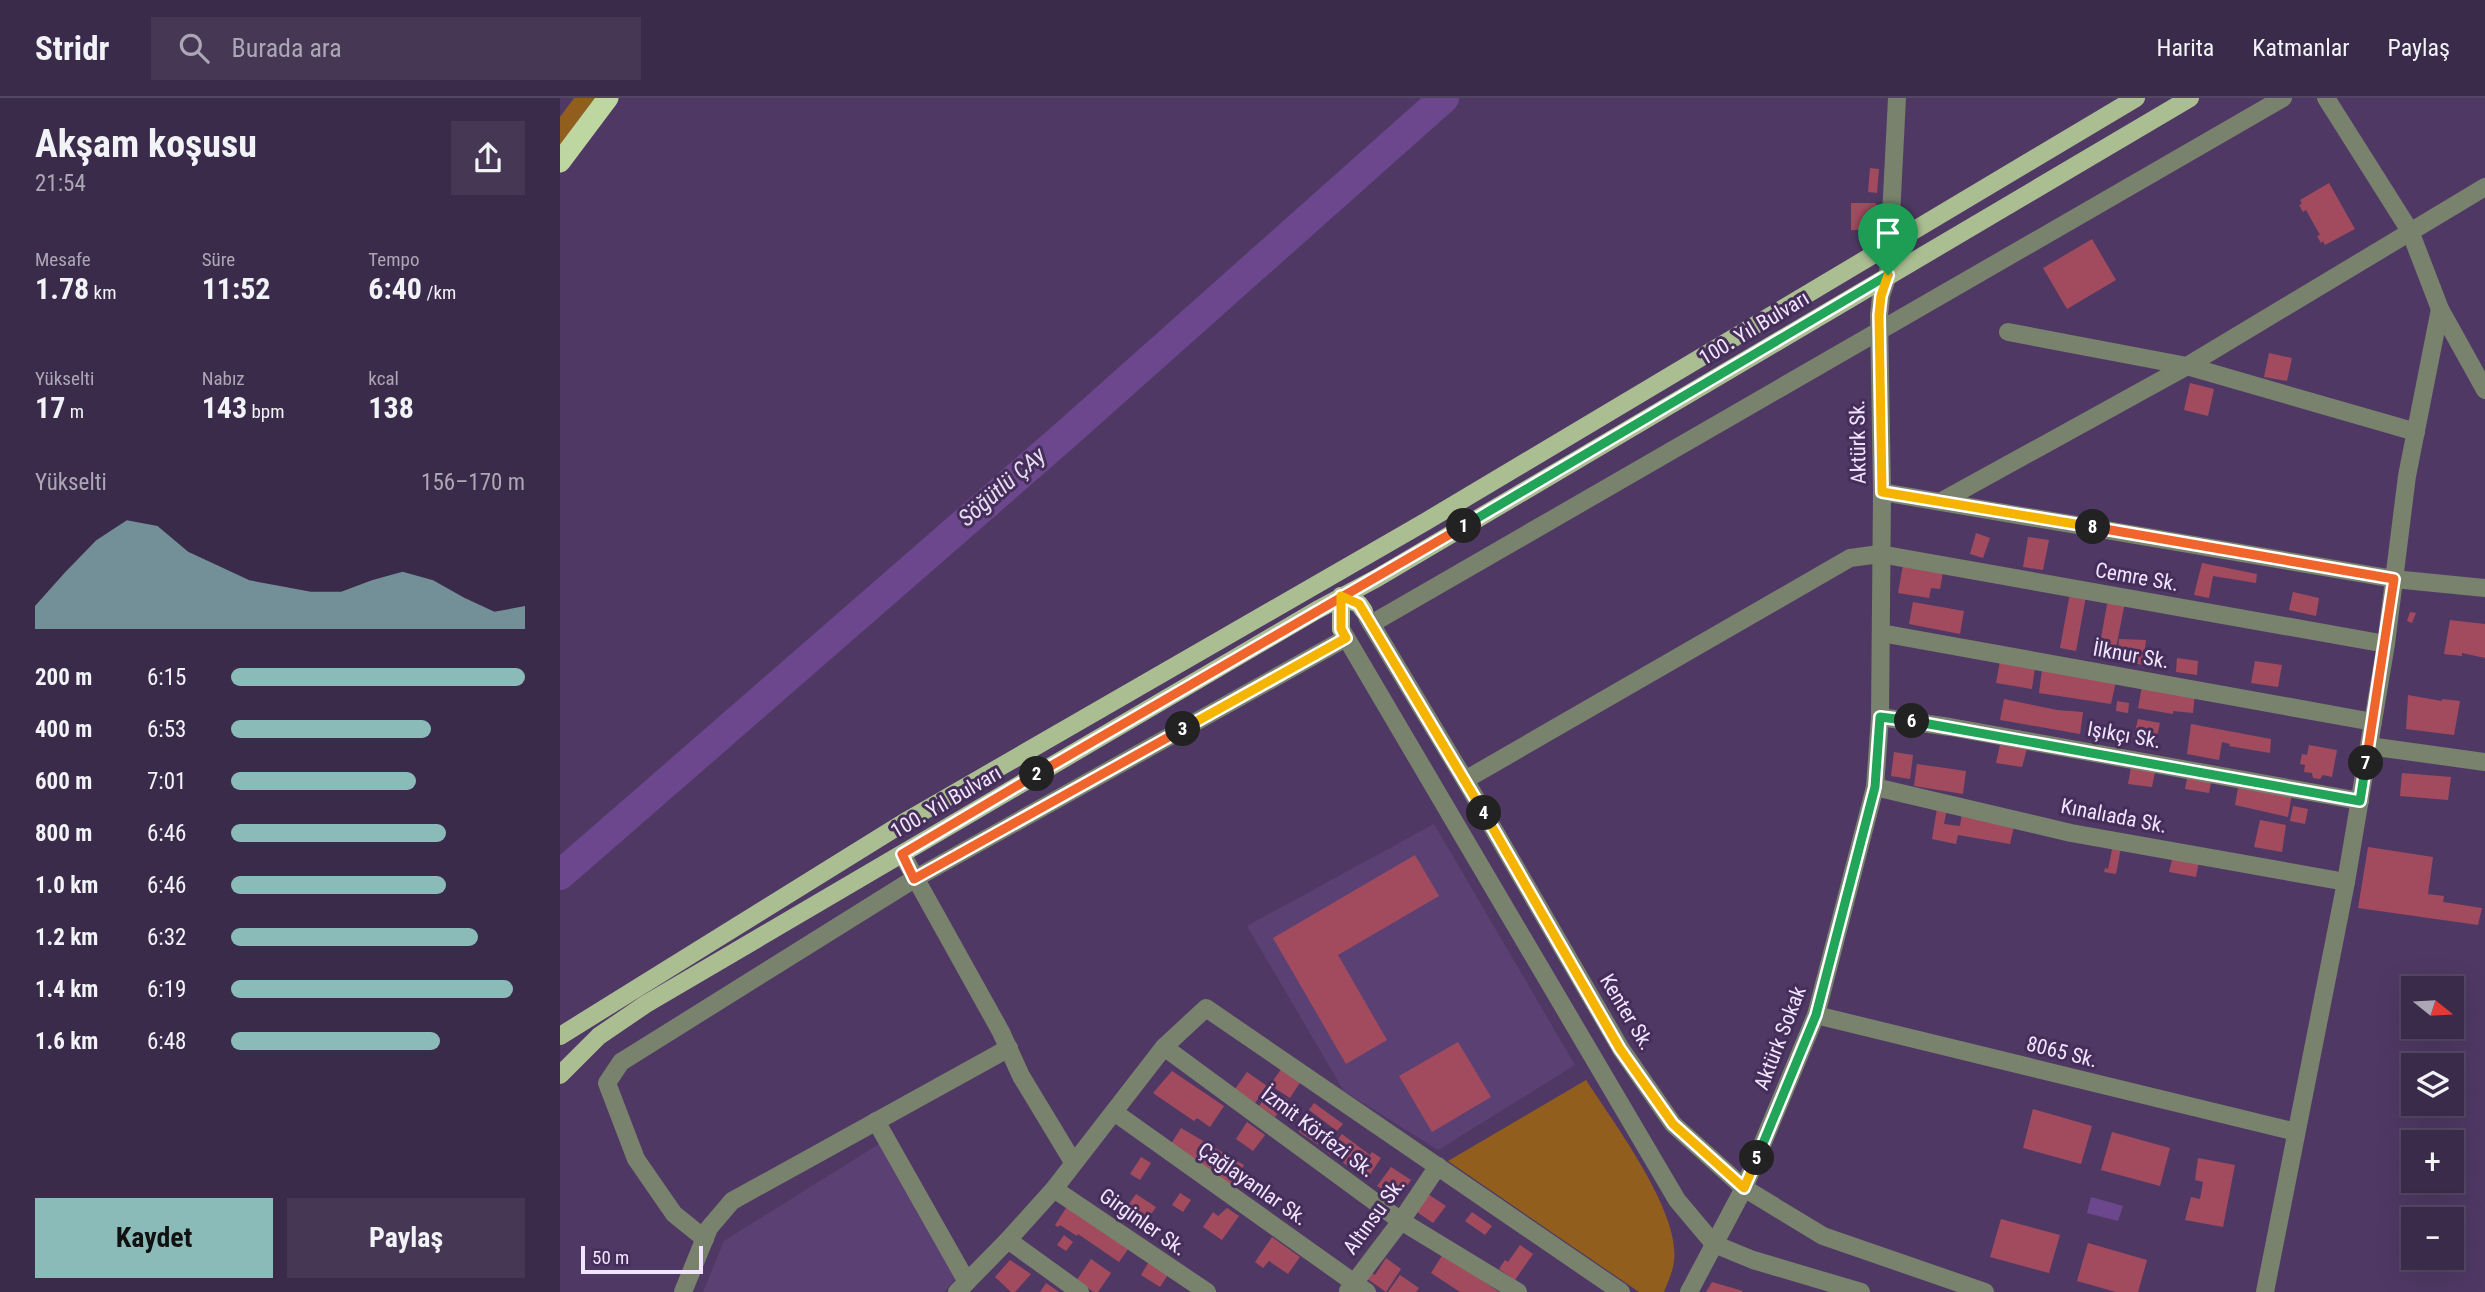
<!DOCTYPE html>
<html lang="tr">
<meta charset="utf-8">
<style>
body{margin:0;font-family:"Roboto Condensed",sans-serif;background:#463755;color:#f1f3f6;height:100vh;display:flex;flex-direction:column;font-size:26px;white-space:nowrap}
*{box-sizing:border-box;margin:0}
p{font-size:23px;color:#aca7b5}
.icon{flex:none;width:38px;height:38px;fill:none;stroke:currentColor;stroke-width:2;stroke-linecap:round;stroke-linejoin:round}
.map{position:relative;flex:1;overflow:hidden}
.details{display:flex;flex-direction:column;background:#3b2b4b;width:560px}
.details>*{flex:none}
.needle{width:46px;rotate:108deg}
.fabs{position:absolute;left:1841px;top:878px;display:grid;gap:14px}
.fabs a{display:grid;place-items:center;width:63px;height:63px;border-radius:0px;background:#3b2b4b;box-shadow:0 7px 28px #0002,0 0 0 2px #544763;font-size:35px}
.scale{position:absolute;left:21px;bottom:18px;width:122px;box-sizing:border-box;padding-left:7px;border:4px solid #f1e4ff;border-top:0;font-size:19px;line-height:24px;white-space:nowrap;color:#f1e4ff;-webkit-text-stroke:5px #452e59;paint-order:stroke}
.pin{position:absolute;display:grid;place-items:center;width:60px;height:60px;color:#fff;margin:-72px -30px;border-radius:50% 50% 50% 0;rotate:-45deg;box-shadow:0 0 7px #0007}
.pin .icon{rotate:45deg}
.km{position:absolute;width:35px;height:35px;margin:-18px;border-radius:50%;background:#222;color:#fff;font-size:19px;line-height:35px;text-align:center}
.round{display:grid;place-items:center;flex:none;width:74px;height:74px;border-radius:0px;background:#463755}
.headline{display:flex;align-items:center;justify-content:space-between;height:119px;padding:0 35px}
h1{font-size:38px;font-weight:700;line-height:52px}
.metrics{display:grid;grid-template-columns:repeat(3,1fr);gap:10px;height:119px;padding:7px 35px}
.metrics div{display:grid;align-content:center}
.metrics b{font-size:30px;font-weight:700}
.metrics small{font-size:19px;font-weight:400}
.metrics p{font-size:19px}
.chart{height:196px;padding:14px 35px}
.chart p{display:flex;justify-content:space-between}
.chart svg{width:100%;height:126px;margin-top:7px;fill:#8bbbb9;opacity:.7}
.button{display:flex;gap:14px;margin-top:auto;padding:14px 35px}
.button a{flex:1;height:80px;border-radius:0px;background:#8bbbb9;color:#111;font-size:28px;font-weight:700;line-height:80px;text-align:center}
.button a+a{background:#463755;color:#f1f3f6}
ul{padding:0 35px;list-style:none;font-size:23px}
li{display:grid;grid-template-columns:112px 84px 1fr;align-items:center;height:52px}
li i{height:18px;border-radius:9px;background:#8bbbb9}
header{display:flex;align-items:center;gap:42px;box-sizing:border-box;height:98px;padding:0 35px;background:#3b2b4b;border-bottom:2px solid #544763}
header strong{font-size:33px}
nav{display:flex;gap:38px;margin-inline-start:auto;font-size:24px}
.search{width:490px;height:63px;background:#463755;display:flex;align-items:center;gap:18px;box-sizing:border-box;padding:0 24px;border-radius:0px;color:#aca7b5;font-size:26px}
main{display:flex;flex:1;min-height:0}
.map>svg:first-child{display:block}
</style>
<header>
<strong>Stridr</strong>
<div class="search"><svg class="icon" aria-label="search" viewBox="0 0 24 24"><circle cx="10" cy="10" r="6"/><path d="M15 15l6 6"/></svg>Burada ara</div>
<nav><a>Harita</a><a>Katmanlar</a><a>Paylaş</a></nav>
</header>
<main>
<section class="details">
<div class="headline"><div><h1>Akşam koşusu</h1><p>21:54</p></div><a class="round"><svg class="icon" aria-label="share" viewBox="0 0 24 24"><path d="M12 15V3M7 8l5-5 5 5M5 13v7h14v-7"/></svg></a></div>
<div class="metrics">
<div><p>Mesafe</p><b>1.78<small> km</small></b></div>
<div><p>Süre</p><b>11:52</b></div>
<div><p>Tempo</p><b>6:40<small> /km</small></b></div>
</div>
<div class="metrics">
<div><p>Yükselti</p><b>17<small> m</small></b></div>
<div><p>Nabız</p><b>143<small> bpm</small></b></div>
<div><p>kcal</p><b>138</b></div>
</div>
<div class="chart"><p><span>Yükselti</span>156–170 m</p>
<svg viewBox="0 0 160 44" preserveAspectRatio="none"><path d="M0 44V36L10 24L20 13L30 6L40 8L50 17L60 22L70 27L80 29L90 31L100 31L110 27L120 24L130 27L140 33L150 38L160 36V44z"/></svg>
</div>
<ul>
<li><b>200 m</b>6:15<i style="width:100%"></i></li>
<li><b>400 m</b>6:53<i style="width:68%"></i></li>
<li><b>600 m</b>7:01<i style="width:63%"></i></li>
<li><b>800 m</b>6:46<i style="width:73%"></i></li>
<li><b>1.0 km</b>6:46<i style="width:73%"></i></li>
<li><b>1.2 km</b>6:32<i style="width:84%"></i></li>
<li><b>1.4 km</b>6:19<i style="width:96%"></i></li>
<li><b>1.6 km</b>6:48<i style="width:71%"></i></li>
</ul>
<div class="button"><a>Kaydet</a><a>Paylaş</a></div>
</section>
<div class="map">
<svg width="1925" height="1194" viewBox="0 0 1925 1194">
<rect width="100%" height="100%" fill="#4f3964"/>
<!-- built -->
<g fill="#5b4073">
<polygon points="874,726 1015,967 878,1052 784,993 687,828"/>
<polygon points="319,1046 397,1179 384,1194 143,1194 164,1143"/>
</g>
<!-- green -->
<g fill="#925e1e">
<polygon points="14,0 35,0 0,47 0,19"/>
<path d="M 1026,982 C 1053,1024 1121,1114 1114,1163 C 1113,1173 1108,1184 1104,1194 L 1079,1194 L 888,1063 Z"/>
</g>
<!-- water -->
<polygon fill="#6d478e" points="1531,1099 1563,1108 1558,1123 1527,1115"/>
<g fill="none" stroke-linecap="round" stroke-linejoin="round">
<!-- river -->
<polyline stroke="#6d478e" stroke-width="30" points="0,777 503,339 884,0"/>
</g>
<!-- building -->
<g fill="#a24b5f">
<polygon points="1310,70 1319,71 1317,95 1308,94"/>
<polygon points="1769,85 1795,131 1765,147 1763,143 1761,145 1757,138 1760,137 1746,112 1743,114 1739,107 1742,106 1740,102"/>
<polygon points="1291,105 1316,105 1317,126 1304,127 1304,132 1291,132"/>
<polygon points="1532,141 1556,182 1507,211 1483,170"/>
<polygon points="1709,255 1732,260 1727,283 1704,279"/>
<polygon points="1630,285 1654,291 1648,318 1624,312"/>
<polygon points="1416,435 1430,440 1423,460 1410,456"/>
<polygon points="1468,439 1489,442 1483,472 1463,469"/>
<polygon points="1642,465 1697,476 1696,485 1653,478 1649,500 1634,497"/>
<polygon points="1343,467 1383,474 1380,491 1371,490 1369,500 1338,495"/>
<polygon points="1733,494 1759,500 1756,518 1729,512"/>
<polygon points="1510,495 1526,498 1516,553 1500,550"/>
<polygon points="1548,501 1565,504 1554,560 1538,557"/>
<polygon points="1353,504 1404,513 1400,536 1349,526"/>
<polygon points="1850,514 1856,515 1852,525 1847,523"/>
<polygon points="1890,522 1925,526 1925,560 1902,555 1902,558 1884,556"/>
<polygon points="1559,541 1586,542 1583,567 1557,562"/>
<polygon points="1617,560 1638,563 1637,577 1616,574"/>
<polygon points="1440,563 1475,569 1472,591 1436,585"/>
<polygon points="1695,563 1722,567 1718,589 1691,585"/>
<polygon points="1482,571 1556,583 1551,606 1479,595"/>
<polygon points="1582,588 1635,595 1633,615 1613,613 1613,616 1578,610"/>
<polygon points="1848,597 1882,603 1882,601 1900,603 1894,637 1846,631"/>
<polygon points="1444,601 1497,612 1523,614 1520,636 1440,622"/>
<polygon points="1557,603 1569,605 1568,615 1556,613"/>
<polygon points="1578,621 1600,625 1595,646 1573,642"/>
<polygon points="1631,626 1711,641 1710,655 1669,648 1670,646 1662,644 1659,662 1627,656"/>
<polygon points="1441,642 1468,647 1462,669 1436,665"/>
<polygon points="1749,647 1777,652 1772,679 1763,677 1760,681 1753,680 1752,675 1744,674 1745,667 1740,666 1742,656 1747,657"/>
<polygon points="1334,654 1353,657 1350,681 1331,678"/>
<polygon points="1572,664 1596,669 1592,689 1568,686"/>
<polygon points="1357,666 1406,673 1403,696 1354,688"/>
<polygon points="1628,675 1652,679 1649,695 1625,691"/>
<polygon points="1842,675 1891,679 1888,702 1840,698"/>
<polygon points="1679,684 1732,695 1728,719 1675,707"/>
<polygon points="1733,708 1748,711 1745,726 1730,723"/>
<polygon points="1377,710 1387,711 1384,726 1400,728 1402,715 1455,724 1450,746 1398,737 1396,746 1372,741"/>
<polygon points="1700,722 1726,727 1722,754 1694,749"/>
<polygon points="1562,744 1556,776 1544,774 1545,770 1548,771 1553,747"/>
<polygon points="1808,749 1873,759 1868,796 1884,798 1883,804 1922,810 1918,827 1798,810"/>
<polygon points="1614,753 1640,758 1636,779 1609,774"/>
<polygon points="855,757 879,798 778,857 827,942 786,966 713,840"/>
<polygon points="898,944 931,999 872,1034 839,978"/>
<polygon points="724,967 743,980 730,1000 710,987"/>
<polygon points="612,973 664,1008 650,1029 637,1020 634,1023 593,995"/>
<polygon points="687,974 707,988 695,1005 675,991"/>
<polygon points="711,991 728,1002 715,1019 699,1008"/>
<polygon points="754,1005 783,1026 777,1033 749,1012"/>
<polygon points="1473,1011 1532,1028 1521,1066 1463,1050"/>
<polygon points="687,1024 705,1037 693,1053 676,1041"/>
<polygon points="744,1025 766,1040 760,1048 739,1034"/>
<polygon points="621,1030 684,1067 670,1089 609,1049"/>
<polygon points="1552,1034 1610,1050 1600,1088 1541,1072"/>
<polygon points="782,1036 810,1057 812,1054 821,1060 807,1081 766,1053 775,1039 778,1041"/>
<polygon points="581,1059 591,1065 580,1082 570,1076"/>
<polygon points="1638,1060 1675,1067 1663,1129 1625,1122 1631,1099 1640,1101 1643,1084 1635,1082"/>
<polygon points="831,1069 851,1082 838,1101 817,1088"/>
<polygon points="865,1094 886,1108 873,1125 854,1112"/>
<polygon points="620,1095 631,1102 623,1114 612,1107"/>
<polygon points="576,1096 596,1109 582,1130 561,1117"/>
<polygon points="510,1104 571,1147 559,1164 518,1136 517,1138 500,1127 498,1129 495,1127"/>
<polygon points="667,1110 679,1118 662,1142 643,1129 653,1114 658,1118"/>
<polygon points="912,1114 932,1128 925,1137 905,1123"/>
<polygon points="1441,1121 1500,1137 1489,1175 1430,1159"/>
<polygon points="504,1137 513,1144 506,1153 497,1147"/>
<polygon points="712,1139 740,1159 728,1176 709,1163 703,1170 695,1164"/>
<polygon points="1528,1145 1587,1162 1578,1194 1556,1194 1517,1183"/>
<polygon points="960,1147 973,1156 955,1182 939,1171 945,1162 948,1164"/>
<polygon points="883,1156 903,1169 939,1194 900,1194 871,1175"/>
<polygon points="591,1160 611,1172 600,1189 581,1177"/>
<polygon points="826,1160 841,1171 826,1194 806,1180 810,1174 815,1177"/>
<polygon points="531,1161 551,1175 538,1194 534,1194 516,1183"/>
<polygon points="450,1162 471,1176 455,1194 451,1194 435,1179"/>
<polygon points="840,1177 859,1190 856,1194 828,1194"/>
<polygon points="1152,1184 1183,1193 1182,1194 1146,1194"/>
<polygon points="486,1185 499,1194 480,1194"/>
</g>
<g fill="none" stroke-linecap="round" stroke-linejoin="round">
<!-- minor -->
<g stroke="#78826c" stroke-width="18">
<polyline points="1766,0 1850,133 1880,211 1925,292"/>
<polyline points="1448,234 1627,268 1856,334"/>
<polyline points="1322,394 1834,481 1925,490"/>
<polyline points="1382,403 1627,268 1925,89"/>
<polyline points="807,519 905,682 1061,951 1113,1026 1184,1090 1263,1138 1425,1194"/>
<polyline points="811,526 1723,0"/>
<polyline points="781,531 1117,1102 1154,1146 1193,1162 1301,1194"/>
<polyline points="1321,535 1813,624"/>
<polyline points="1320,619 1390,629 1800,703"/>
<polyline points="1809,648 1925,664"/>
<polyline points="905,682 1290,460 1320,456 1826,546"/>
<polyline points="1315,689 1511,735 1786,784"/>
<polyline points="342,756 441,934 461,978 513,1064"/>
<polyline points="1256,917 1736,1034"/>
<polyline points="604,949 646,910 1061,1194"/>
<polyline points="554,1014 807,1194"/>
<polyline points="316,1023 407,1184"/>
<polyline points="494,1091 647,1194"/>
<polyline points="145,1141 114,1116 76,1061 47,985 61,964 354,781 786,540"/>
<polyline points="448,1142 494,1091 604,949 841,1123 958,1194"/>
<polyline points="788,1193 841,1123 878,1068"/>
<polyline points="123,1194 149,1130 172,1103 449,950"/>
<polyline points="397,1194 448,1142 520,1194"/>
<polyline points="1129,1194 1184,1090 1256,917 1315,689 1320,619 1322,394 1319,217 1321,198 1328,177 1337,0"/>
<polyline points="1705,1194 1786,784 1826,546 1847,378 1880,211"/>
</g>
<!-- major -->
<g stroke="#abbe92" stroke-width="18">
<polyline points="781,498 799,506 804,513"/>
<polyline points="781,531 781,498"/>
<polyline points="0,938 348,722 865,424 1576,0"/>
<polyline points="0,977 39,938 86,906 757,512 817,480 1630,0"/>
</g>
<!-- highway -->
<polyline stroke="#bed6a0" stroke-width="21" points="0,64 48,0"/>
</g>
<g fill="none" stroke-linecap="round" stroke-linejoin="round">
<defs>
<polyline id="split-1" points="904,428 1328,177"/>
<polyline id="split-2" points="477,676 904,428"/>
<polyline id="split-3" points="477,676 342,756 354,781 623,631"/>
<polyline id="split-4" points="623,631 786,540 781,531 781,498 799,506 924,715"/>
<polyline id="split-5" points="924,715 1060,951 1113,1026 1184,1090 1197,1060"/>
<polyline id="split-6" points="1197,1060 1256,917 1315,689 1320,619 1352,623"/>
<polyline id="split-7" points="1352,623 1800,703 1806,665"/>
<polyline id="split-8" points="1533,429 1834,481 1806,665"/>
<polyline id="split-9" points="1328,177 1321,198 1319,217 1322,394 1533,429"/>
</defs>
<!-- split-1 casing -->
<use href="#split-1" stroke="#fff" stroke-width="14"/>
<!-- split-2 casing -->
<use href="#split-2" stroke="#fff" stroke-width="14"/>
<!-- split-3 casing -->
<use href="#split-3" stroke="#fff" stroke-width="14"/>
<!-- split-4 casing -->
<use href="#split-4" stroke="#fff" stroke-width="14"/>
<!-- split-5 casing -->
<use href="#split-5" stroke="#fff" stroke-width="14"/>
<!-- split-6 casing -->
<use href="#split-6" stroke="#fff" stroke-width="14"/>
<!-- split-7 casing -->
<use href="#split-7" stroke="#fff" stroke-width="14"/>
<!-- split-8 casing -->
<use href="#split-8" stroke="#fff" stroke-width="14"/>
<!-- split-9 casing -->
<use href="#split-9" stroke="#fff" stroke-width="14"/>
<!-- split-1 -->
<use href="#split-1" stroke="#22a559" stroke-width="9"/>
<!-- split-2 -->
<use href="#split-2" stroke="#f0652b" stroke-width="9"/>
<!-- split-3 -->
<use href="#split-3" stroke="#f0652b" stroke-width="9"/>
<!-- split-4 -->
<use href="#split-4" stroke="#f5b400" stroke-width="9"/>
<!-- split-5 -->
<use href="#split-5" stroke="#f5b400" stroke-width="9"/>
<!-- split-6 -->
<use href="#split-6" stroke="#22a559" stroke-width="9"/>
<!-- split-7 -->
<use href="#split-7" stroke="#22a559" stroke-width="9"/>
<!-- split-8 -->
<use href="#split-8" stroke="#f0652b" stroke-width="9"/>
<!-- split-9 -->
<use href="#split-9" stroke="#f5b400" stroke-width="9"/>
</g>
<g text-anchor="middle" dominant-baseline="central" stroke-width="6" stroke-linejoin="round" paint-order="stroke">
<!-- street labels -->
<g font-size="21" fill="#f1e4ff" stroke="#452e59">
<text transform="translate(1194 230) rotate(-31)">100. Yıl Bulvarı</text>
<text transform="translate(1298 344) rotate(-91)">Aktürk Sk.</text>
<text transform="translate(1577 479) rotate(10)">Cemre Sk.</text>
<text transform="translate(1571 557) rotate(10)">İlknur Sk.</text>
<text transform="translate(1564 637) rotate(10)">Işıkçı Sk.</text>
<text transform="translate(386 704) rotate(-30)">100. Yıl Bulvarı</text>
<text transform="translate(1554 718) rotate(11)">Kınalıada Sk.</text>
<text transform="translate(1067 914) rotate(59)">Kenter Sk.</text>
<text transform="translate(1220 940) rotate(-69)">Aktürk Sokak</text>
<text transform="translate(1502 954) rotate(14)">8065 Sk.</text>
<text transform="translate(758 1034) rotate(37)">İzmit Körfezi Sk.</text>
<text transform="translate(693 1086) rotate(35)">Çağlayanlar Sk.</text>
<text transform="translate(814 1118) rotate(-54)">Altınsu Sk.</text>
<text transform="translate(583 1124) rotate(35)">Girginler Sk.</text>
</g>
<!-- water labels -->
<g font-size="23" font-style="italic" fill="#e7ddf2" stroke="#452e59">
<text transform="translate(442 389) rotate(-41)">Söğütlü ÇAy</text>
</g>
</g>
</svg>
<div class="fabs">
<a><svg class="needle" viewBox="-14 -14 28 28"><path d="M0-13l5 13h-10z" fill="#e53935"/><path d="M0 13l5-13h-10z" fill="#aca7b5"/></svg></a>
<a><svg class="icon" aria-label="layers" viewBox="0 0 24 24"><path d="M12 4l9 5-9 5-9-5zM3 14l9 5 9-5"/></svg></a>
<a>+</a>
<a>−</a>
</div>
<div class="scale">50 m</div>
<div class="pin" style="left:1328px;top:177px;background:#1e9e55"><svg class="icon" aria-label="arrive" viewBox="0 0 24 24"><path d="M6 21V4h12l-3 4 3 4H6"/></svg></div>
<b class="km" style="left:904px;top:428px">1</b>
<b class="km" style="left:477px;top:676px">2</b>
<b class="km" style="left:623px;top:631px">3</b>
<b class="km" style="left:924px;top:715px">4</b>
<b class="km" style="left:1197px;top:1060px">5</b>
<b class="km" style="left:1352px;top:623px">6</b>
<b class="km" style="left:1806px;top:665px">7</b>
<b class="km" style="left:1533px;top:429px">8</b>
</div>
</main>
